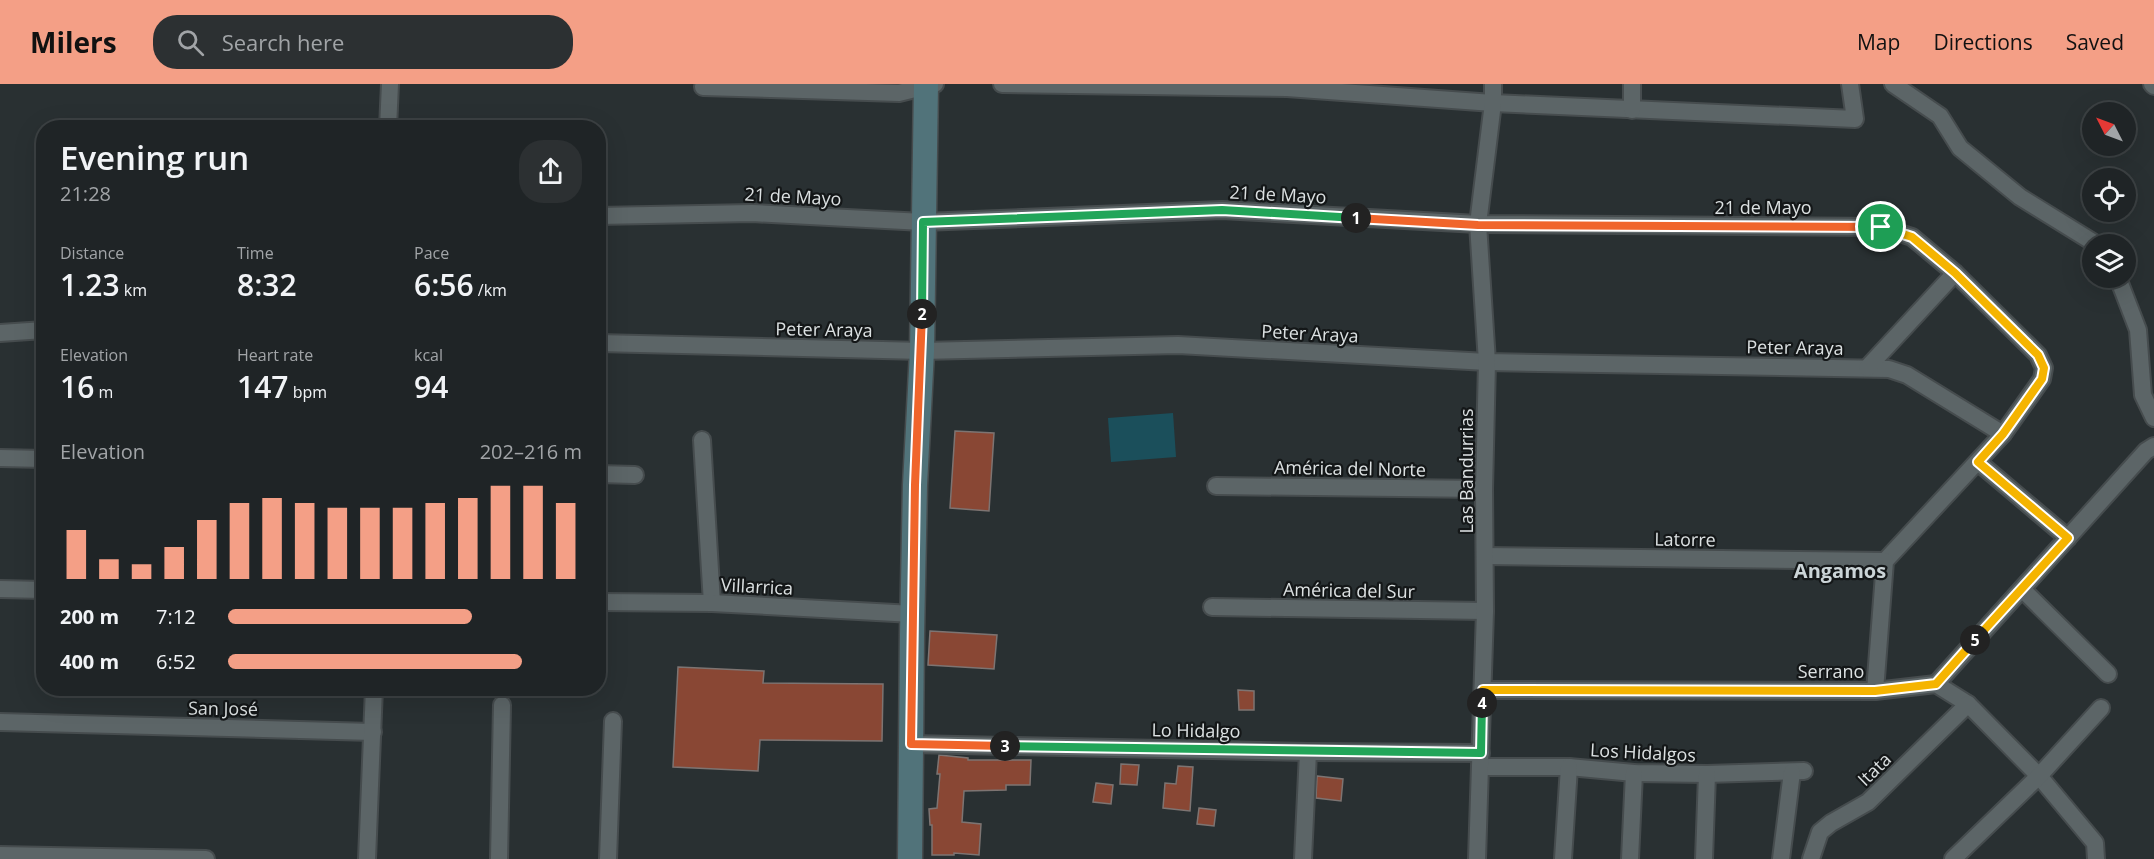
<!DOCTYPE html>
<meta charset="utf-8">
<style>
body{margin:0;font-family:"Open Sans",sans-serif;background:#2c3032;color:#f1f3f6;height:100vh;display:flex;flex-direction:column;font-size:22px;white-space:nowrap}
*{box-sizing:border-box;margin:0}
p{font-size:20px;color:#a1a4a7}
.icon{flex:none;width:33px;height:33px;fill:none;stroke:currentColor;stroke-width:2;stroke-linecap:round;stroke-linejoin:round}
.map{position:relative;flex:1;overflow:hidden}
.drawer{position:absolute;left:36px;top:36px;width:570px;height:576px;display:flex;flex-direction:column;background:#1f2426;border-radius:24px;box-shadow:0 6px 24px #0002,0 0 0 2px #3c4143}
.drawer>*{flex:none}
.needle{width:39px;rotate:312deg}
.controls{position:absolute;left:2082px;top:18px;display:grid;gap:12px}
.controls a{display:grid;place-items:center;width:54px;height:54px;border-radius:50%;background:#1f2426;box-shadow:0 6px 24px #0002,0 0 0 2px #3c4143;font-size:30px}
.pin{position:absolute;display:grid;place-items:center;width:51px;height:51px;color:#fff;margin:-26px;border:3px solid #fff;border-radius:50%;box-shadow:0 2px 6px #0007}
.km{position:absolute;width:30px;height:30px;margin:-15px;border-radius:50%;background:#222;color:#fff;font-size:16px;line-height:30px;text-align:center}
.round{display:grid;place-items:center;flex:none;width:63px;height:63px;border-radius:24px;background:#2c3032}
.head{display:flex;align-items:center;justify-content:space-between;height:102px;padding:0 24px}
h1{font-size:33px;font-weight:600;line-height:45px}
.figures{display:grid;grid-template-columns:repeat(3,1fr);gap:9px;height:102px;padding:6px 24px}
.figures div{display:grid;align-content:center}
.figures b{font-size:30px;font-weight:600}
.figures small{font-size:16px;font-weight:400}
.figures p{font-size:16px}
.chart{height:168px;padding:12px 24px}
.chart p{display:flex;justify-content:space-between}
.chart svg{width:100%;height:108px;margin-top:6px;stroke:#f49f86;stroke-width:6}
ul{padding:0 24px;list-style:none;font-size:20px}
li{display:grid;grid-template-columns:96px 72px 1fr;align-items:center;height:45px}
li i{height:15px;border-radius:8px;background:#f49f86}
header{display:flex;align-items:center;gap:36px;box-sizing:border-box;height:84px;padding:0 30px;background:#f49f86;color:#111}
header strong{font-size:28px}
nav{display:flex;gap:33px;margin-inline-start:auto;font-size:21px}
.search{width:420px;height:54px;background:#2c3032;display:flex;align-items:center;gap:15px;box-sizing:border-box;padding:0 21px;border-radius:24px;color:#a1a4a7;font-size:22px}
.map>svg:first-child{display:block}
</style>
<header>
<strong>Milers</strong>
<div class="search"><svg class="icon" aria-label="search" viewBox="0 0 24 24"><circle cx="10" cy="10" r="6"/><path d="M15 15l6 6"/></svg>Search here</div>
<nav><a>Map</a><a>Directions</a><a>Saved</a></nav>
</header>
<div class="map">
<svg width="2154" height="775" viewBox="0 0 2154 775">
<rect width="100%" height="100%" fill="#293032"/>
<!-- green -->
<polygon fill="#1b4f5b" points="1173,329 1176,373 1111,378 1108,334"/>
<!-- building -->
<g fill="#894734" stroke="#7d7472" stroke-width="1.5">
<polygon points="955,347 994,349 989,427 950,424"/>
<polygon points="930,547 997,551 994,585 928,581"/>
<polygon points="678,583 764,587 763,599 883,600 882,657 760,656 758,687 673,683"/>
<polygon points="1238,606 1254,607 1254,626 1239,626"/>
<polygon points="939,671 968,674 968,676 1031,676 1030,701 1006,701 1006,706 964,707 962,738 981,740 979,771 954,769 954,771 932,771 932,741 930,741 929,725 937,724 940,690 937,690"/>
<polygon points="1121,680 1139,681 1137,701 1120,700"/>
<polygon points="1178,682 1193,683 1190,727 1163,724 1165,699 1176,700"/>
<polygon points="1317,692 1343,695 1341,717 1316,714"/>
<polygon points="1096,699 1113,701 1111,720 1093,718"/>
<polygon points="1199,724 1216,726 1214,742 1197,740"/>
</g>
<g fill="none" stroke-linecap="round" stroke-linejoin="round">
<defs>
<g id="street">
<polyline points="1002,0 1287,4 1493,19 1855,35 1850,0"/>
<polyline points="1893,0 1940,32 1960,64 2020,113 2096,160"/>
<polyline points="2152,0 2154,2"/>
<polyline points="703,3 899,9 935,0"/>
<polyline points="1632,26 1632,0"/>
<polyline points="388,44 390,0"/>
<polyline points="598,132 752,129 923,138 1222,126 1478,140 1881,143 1912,153 1955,189 2038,271 2044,284 2042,295 2003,350 1885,477 1875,607"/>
<polyline points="2118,194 2138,246 2143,311 2154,334"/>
<polyline points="0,249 44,246"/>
<polyline points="598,259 922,267 1178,261 1487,278 1889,285 1907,291 2003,350"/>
<polyline points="1867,284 1955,189"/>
<polyline points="702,356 712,519"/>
<polyline points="0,374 44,375"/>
<polyline points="1978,378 2068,454"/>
<polyline points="598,390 635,391"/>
<polyline points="1216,402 1484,405"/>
<polyline points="1485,472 1885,477"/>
<polyline points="0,505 44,506"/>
<polyline points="2022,505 2108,590"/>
<polyline points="598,518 712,519 913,530"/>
<polyline points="1212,523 1485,527"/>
<polyline points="1936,600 2146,367 2154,362"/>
<polyline points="1483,606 1875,607 1936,600 1968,620 2039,692 2095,759 2096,775"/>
<polyline points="0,638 373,648"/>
<polyline points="911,660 1308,668 1481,669"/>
<polyline points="1481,683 1569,683 1634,689 1707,690 1804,687"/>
<polyline points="0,771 206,775"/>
<polyline points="367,775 374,604"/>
<polyline points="499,775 502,621"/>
<polyline points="608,775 613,637"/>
<polyline points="1303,775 1308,668"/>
<polyline points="1477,775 1485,527 1484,405 1487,278 1478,140 1493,19 1493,0"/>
<polyline points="1563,775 1569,683"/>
<polyline points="1630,775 1634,689"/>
<polyline points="1704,775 1707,690"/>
<polyline points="1781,775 1792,688"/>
<polyline points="1811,775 1820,748 1831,739 1868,718 1968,620"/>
<polyline points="1953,775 2039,692 2101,624"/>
</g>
<polyline id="secondary" points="910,775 912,551 915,401 922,267 926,0"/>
</defs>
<!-- street casing -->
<use href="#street" stroke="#464c4e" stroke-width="20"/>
<!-- secondary casing -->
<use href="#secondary" stroke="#464c4e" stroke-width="27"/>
<!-- street -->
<use href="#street" stroke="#5c6567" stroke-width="16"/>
<!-- secondary -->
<use href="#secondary" stroke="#51737a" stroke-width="24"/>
</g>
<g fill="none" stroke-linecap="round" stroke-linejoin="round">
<defs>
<polyline id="split-1" points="1356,134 1478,141 1881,143"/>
<polyline id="split-2" points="922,230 923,138 1222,126 1356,134"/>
<polyline id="split-3" points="922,230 915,401 911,660 1005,662"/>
<polyline id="split-4" points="1005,662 1481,669 1482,619"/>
<polyline id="split-5" points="1482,619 1483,606 1875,607 1936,600 1975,556"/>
<polyline id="split-6" points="1881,143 1912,153 1955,189 2038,271 2044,284 2042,295 2003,350 1978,378 2068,454 1975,556"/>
</defs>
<!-- split-1 casing -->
<use href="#split-1" stroke="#fff" stroke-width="12"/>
<!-- split-2 casing -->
<use href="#split-2" stroke="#fff" stroke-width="12"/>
<!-- split-3 casing -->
<use href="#split-3" stroke="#fff" stroke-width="12"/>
<!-- split-4 casing -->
<use href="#split-4" stroke="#fff" stroke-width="12"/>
<!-- split-5 casing -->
<use href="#split-5" stroke="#fff" stroke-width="12"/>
<!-- split-6 casing -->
<use href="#split-6" stroke="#fff" stroke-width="12"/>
<!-- split-1 -->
<use href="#split-1" stroke="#f0652b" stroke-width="8"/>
<!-- split-2 -->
<use href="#split-2" stroke="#22a559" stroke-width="8"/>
<!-- split-3 -->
<use href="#split-3" stroke="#f0652b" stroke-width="8"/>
<!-- split-4 -->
<use href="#split-4" stroke="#22a559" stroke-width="8"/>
<!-- split-5 -->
<use href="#split-5" stroke="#f5b400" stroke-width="8"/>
<!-- split-6 -->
<use href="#split-6" stroke="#f5b400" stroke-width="8"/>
</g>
<g text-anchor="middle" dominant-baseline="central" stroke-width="4.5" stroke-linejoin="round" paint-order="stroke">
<!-- street labels -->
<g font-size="18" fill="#dce1e2" stroke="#141718">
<text transform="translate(1278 110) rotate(3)">21 de Mayo</text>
<text transform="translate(793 112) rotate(3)">21 de Mayo</text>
<text x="1763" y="123">21 de Mayo</text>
<text transform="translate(824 245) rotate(1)">Peter Araya</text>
<text transform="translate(1310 249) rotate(3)">Peter Araya</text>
<text transform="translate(1795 263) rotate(1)">Peter Araya</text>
<text transform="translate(1350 384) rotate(1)">América del Norte</text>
<text transform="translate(1466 387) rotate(-90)">Las Bandurrias</text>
<text transform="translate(1685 455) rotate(1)">Latorre</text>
<text transform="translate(757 502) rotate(3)">Villarrica</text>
<text transform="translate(1349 506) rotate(1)">América del Sur</text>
<text x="1831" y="587">Serrano</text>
<text transform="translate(223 624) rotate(1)">San José</text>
<text transform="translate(1196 646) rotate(1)">Lo Hidalgo</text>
<text transform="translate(1643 668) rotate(3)">Los Hidalgos</text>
<text transform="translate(1874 685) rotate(-44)">Itata</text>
</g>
<!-- neighbourhood labels -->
<g font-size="20" font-weight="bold" fill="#cbd4d7" stroke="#141718">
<text x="1840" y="486">Angamos</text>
</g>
</g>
</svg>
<div class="controls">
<a><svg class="needle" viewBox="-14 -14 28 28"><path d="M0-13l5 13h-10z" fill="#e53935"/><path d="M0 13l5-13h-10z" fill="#a1a4a7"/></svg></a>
<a><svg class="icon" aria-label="locate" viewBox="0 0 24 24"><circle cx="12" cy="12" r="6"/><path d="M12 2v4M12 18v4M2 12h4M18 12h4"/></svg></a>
<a><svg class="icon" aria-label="layers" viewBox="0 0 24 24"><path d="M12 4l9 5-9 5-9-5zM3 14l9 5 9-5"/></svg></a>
</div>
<div class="pin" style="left:1881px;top:143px;background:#1e9e55"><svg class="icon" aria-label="arrive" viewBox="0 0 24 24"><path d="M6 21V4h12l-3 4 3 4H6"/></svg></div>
<b class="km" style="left:1356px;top:134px">1</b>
<b class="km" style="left:922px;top:230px">2</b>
<b class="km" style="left:1005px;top:662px">3</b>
<b class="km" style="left:1482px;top:619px">4</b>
<b class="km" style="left:1975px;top:556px">5</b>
<section class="drawer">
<div class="head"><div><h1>Evening run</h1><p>21:28</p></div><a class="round"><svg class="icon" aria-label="share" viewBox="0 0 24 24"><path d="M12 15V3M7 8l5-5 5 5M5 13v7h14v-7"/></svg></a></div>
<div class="figures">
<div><p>Distance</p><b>1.23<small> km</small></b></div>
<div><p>Time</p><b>8:32</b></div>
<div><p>Pace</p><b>6:56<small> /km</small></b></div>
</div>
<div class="figures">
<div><p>Elevation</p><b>16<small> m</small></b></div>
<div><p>Heart rate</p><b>147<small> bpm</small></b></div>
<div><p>kcal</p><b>94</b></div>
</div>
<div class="chart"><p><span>Elevation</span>202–216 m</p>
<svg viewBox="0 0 160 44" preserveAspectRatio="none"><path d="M5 44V24M15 44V36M25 44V38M35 44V31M45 44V20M55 44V13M65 44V11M75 44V13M85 44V15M95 44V15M105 44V15M115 44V13M125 44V11M135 44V6M145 44V6M155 44V13"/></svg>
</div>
<ul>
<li><b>200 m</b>7:12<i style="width:69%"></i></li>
<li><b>400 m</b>6:52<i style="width:83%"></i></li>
</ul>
</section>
</div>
